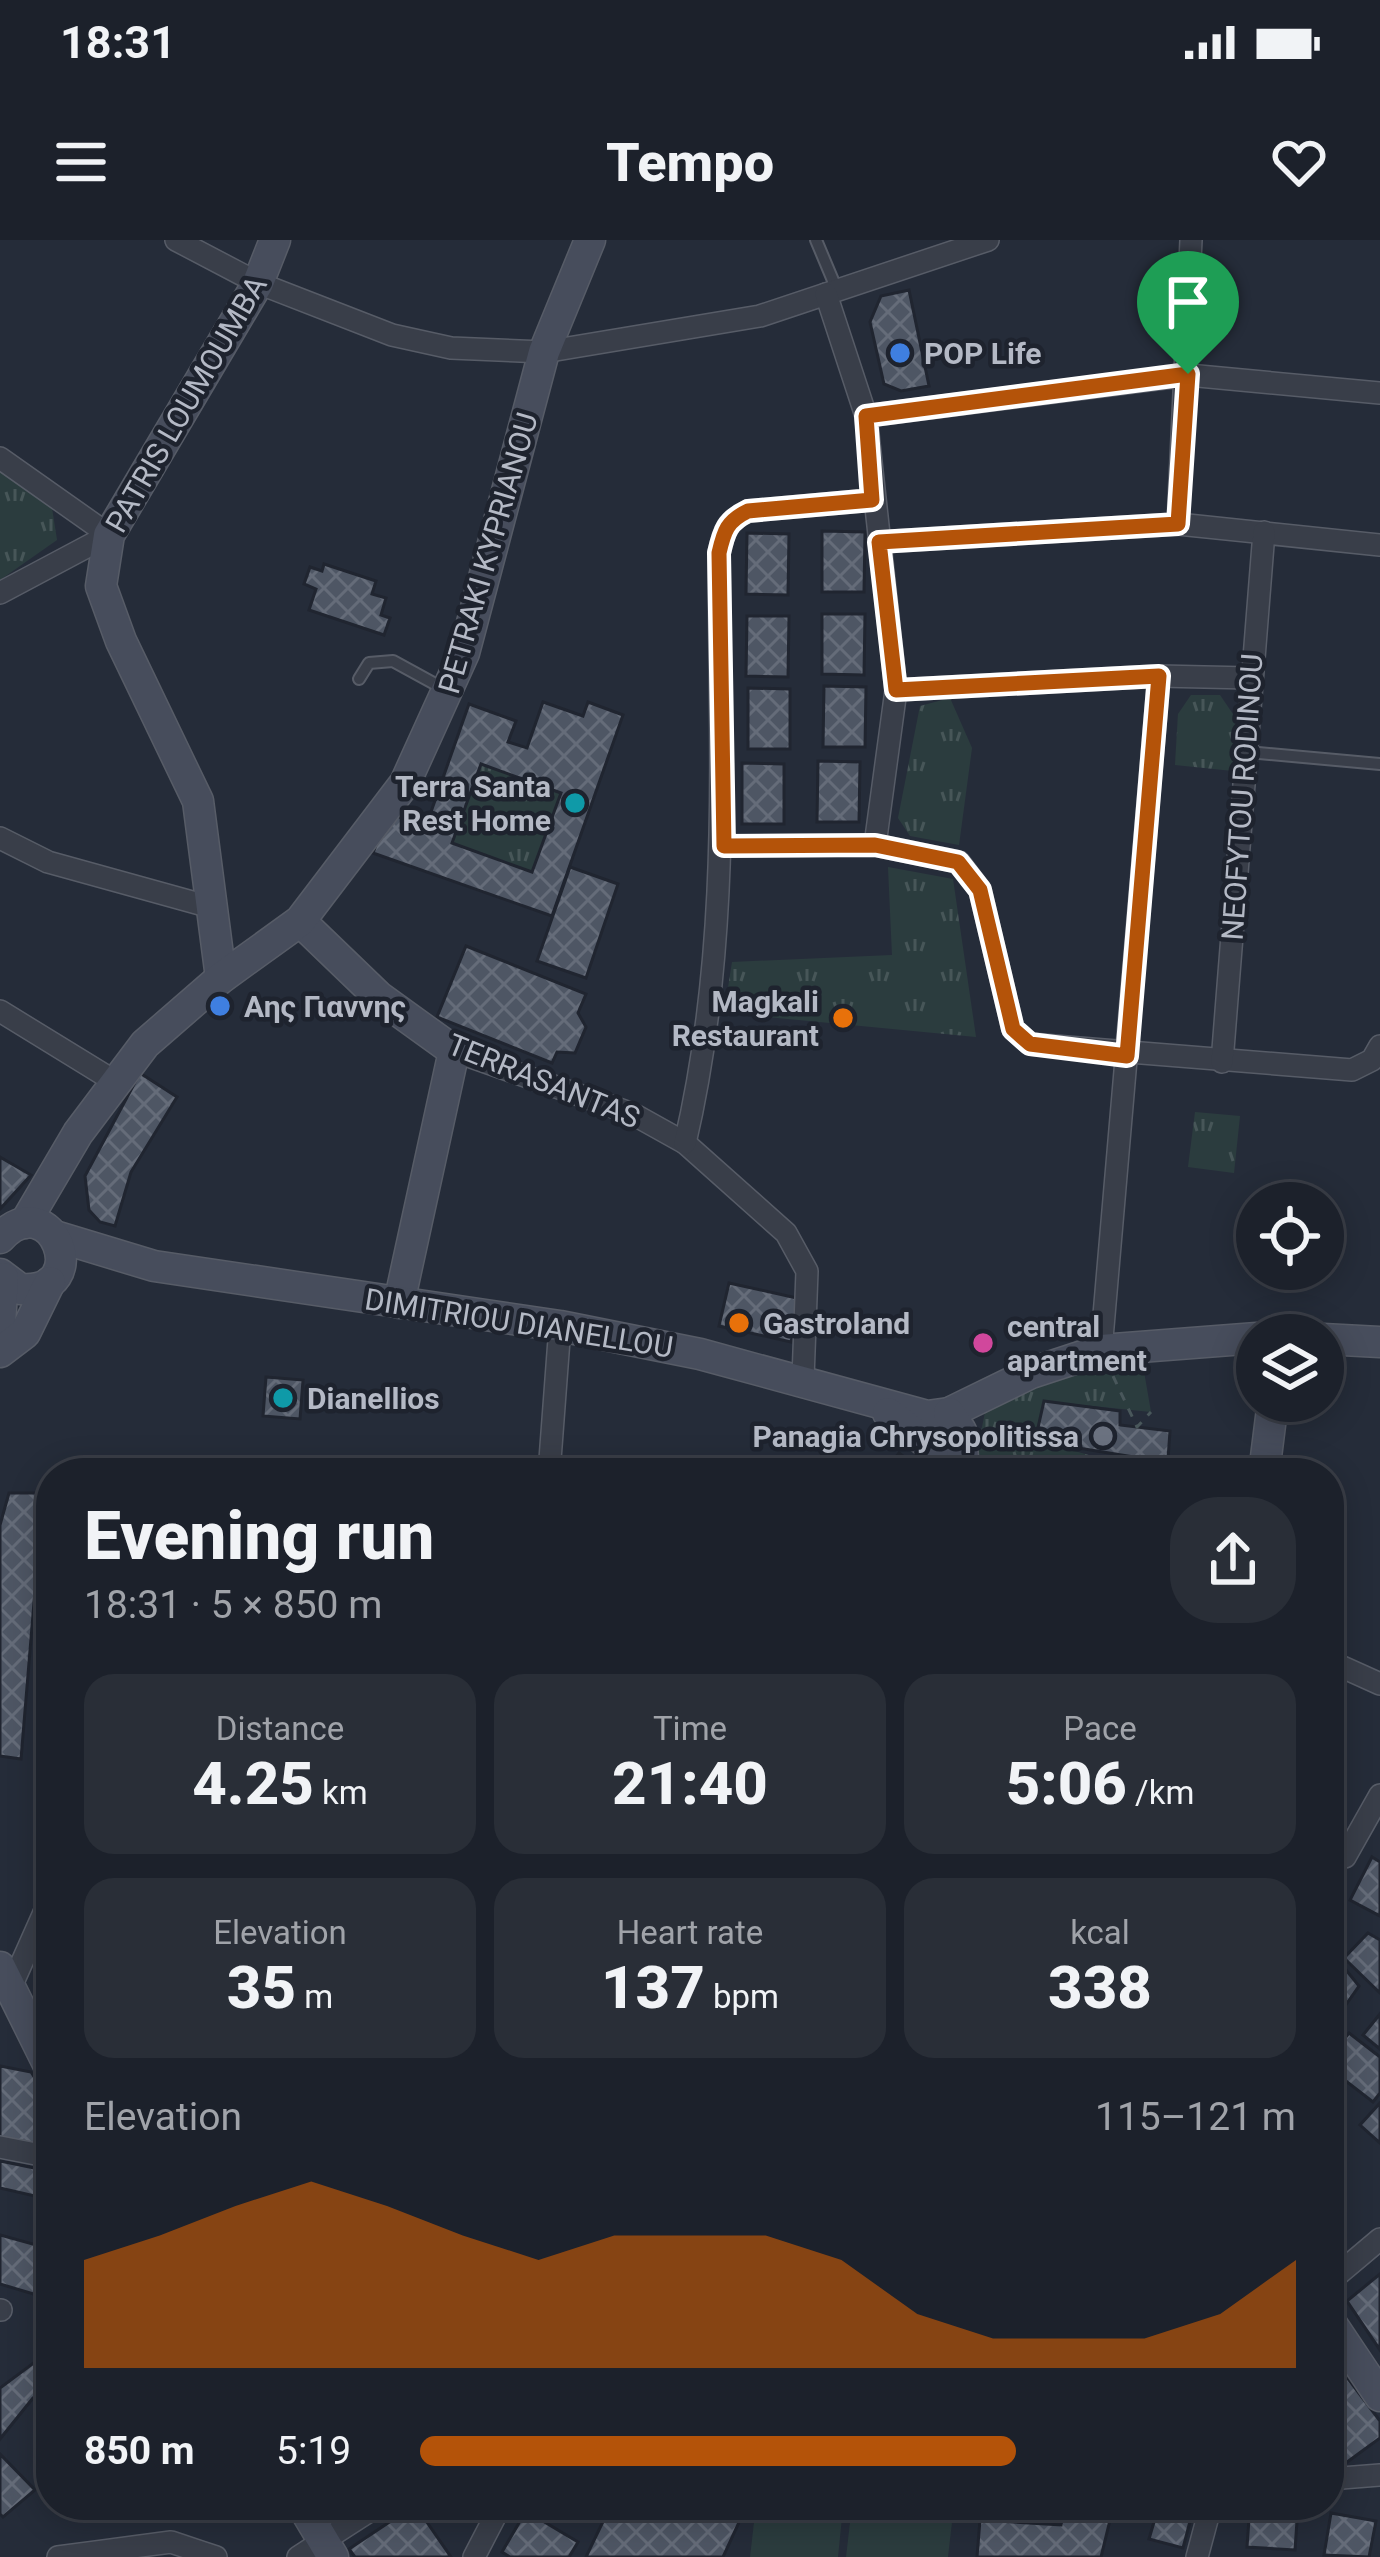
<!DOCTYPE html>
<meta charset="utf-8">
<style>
body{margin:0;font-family:Roboto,sans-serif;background:#292e37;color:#f1f3f6;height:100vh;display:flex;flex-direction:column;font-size:45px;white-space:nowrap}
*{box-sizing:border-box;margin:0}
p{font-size:39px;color:#a0a3a9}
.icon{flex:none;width:66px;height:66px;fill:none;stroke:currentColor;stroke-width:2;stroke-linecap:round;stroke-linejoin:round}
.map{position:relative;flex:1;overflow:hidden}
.drawer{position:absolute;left:36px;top:1218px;width:1308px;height:1062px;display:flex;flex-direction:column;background:#1c212b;border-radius:48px;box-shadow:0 6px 30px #0003,0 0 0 3px #3a3e47}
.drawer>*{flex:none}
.fabs{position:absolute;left:1236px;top:942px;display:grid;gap:24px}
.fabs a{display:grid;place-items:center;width:108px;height:108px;border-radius:50%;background:#1c212b;box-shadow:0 6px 30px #0003,0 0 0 3px #3a3e47;font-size:60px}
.pin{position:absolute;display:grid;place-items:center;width:102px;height:102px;color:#fff;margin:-123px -51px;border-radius:50% 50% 50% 0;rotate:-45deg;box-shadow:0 0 12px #0007}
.pin .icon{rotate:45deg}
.round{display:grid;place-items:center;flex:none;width:126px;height:126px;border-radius:48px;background:#292e37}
.summary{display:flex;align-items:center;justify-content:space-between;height:204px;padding:0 48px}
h1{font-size:66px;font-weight:800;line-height:90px}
.metrics{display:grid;grid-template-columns:repeat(3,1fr);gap:18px;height:204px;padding:12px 48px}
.metrics div{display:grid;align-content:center;border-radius:30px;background:#292e37;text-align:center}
.metrics b{font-size:60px;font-weight:800}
.metrics small{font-size:33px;font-weight:400}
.metrics p{font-size:33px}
.chart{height:336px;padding:24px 48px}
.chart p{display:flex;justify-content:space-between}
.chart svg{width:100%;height:216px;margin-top:12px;fill:#b45309;opacity:.7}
ul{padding:0 48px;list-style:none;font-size:39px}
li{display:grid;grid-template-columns:192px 144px 1fr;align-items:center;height:90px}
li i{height:30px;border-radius:15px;background:#b45309}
.status{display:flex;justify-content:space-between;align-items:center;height:84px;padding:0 60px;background:#1c212b;direction:ltr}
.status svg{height:33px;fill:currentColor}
header{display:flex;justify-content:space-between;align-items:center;height:156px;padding:0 48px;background:#1c212b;font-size:54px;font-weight:800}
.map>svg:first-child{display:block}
</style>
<div class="status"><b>18:31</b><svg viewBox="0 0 49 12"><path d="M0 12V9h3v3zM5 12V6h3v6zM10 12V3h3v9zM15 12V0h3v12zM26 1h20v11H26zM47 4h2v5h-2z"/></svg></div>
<header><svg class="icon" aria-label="menu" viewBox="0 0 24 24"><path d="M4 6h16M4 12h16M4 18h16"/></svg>Tempo<svg class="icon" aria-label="heart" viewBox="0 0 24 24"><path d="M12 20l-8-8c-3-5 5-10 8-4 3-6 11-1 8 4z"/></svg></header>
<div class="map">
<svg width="1380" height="2317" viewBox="0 0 1380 2317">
<defs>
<pattern id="grass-tufts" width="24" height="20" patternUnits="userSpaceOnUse" patternTransform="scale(3)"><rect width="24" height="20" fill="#2b3c3e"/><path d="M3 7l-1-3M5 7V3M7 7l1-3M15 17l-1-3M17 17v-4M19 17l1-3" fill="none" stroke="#475658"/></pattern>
<pattern id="building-cross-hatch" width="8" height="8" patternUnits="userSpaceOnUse" patternTransform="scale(3)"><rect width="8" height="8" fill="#4e5664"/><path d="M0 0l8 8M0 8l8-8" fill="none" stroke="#656c79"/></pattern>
</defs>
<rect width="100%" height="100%" fill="#252c39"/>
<!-- grass -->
<g fill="url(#grass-tufts)">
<polygon points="0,232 52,268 57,300 0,340"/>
<polygon points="1191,455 1220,455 1237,480 1233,531 1175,525 1178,474"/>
<polygon points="950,458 972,508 959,605 910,596 898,578 920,466"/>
<polygon points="481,524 561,553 532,632 452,603"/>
<polygon points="888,627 953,639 976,797 724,773 732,722 892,715"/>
<polygon points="1195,872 1240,876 1234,933 1188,927"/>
<polygon points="1142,1120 1151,1172 1044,1161 1035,1200 1125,1225 1124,1233 979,1233 975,1222 986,1167 1045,1141"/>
</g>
<!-- pitch -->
<g fill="#2b3c3e">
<polygon points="756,2265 843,2268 838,2317 750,2317"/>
<polygon points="852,2265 953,2274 948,2317 846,2317"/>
</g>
<!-- building -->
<g fill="url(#building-cross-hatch)" stroke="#202530" stroke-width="3" fill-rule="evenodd">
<polygon points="909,50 929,146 901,151 884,144 870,82 881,56"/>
<polygon points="822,291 865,292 864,352 822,352"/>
<polygon points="747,293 789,294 788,355 746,354"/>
<polygon points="324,324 376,341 372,354 386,358 381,375 390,378 384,395 309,370 316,349 304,344 310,327 322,331"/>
<polygon points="822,374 865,374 864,435 822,434"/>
<polygon points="747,376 789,376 788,437 746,436"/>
<polygon points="824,446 866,447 865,507 823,507"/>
<polygon points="748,448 790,449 790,509 748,509"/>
<path d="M 543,462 L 583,476 L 588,462 L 623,475 L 552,676 L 373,613 L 388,573 L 426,586 L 469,464 L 516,481 L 508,502 L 527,508 ZM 481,524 L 561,553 L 532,632 L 452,603 Z"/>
<polygon points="818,521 860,522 859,582 817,582"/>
<polygon points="742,523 784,524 784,584 742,584"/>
<polygon points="570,627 618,644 586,738 537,721"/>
<polygon points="466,706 586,754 578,773 586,787 575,813 557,812 552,823 437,777"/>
<polygon points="140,833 177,857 131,932 115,986 100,982 89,970 85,936"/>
<polygon points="0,917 31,935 0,969"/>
<polygon points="729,1043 801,1059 791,1102 719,1086"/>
<polygon points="266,1137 303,1140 300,1179 263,1176"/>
<polygon points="1044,1161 1120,1171 1120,1185 1170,1191 1167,1233 1132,1233 1134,1217 1035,1201"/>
<polygon points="899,1213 925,1233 883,1233"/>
<polygon points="9,1253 40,1253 42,1266 21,1519 0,1516 0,1285"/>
<polygon points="1372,1617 1380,1622 1380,1676 1350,1660"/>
<polygon points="1368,1693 1380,1700 1380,1753 1344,1718"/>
<polygon points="1338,1720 1359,1746 1338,1776 1329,1771 1329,1730"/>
<polygon points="1380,1774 1380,1809 1363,1795"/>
<polygon points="1349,1793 1380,1817 1380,1853 1373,1862 1329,1828 1329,1818"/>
<polygon points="0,1826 31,1832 51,1863 51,1912 0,1901"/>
<polygon points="1380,1863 1380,1903 1360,1885"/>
<polygon points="0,1921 44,1930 39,1957 0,1948"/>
<polygon points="0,1995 51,2009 47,2058 0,2044"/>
<polygon points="1380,2034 1380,2110 1347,2061"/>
<polygon points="51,2110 51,2148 33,2158 0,2199 0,2148"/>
<polygon points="1346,2136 1380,2181 1380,2198 1343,2225 1329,2228 1329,2149"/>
<polygon points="0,2214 35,2250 3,2277 0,2274"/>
<polygon points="415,2265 451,2317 355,2317 349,2309"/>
<polygon points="611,2265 747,2265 723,2317 586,2317"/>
<polygon points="1065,2265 1110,2280 1101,2317 977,2317 980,2280 1061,2285"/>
<polygon points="1159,2265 1193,2270 1183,2308 1149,2299"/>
<polygon points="1250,2265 1298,2266 1295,2310 1247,2307"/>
<polygon points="526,2271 578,2302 569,2317 510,2317 502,2312"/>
<polygon points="1331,2273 1376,2281 1369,2317 1324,2315"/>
</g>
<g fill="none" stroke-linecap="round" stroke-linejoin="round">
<defs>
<g id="lane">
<polyline points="816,0 837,50"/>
<polyline points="359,439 369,423 393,421 446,450"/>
<polyline points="1248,512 1380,524"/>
<polyline points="1107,2265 1120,2265"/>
</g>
<g id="street">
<polyline points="176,0 258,43 392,95 451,108 544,112 760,76 988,0"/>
<polyline points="826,54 866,176 896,450 875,605"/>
<polyline points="866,176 1188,135 1380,153"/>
<polyline points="0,218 109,295 0,353"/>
<polyline points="1178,284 1191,0"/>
<polyline points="879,302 1178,284 1380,305"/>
<polyline points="896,450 1159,436 1250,438"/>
<polyline points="0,598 48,622 214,668"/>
<polyline points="724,606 875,605 959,622 980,650 1013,789 1030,804 1352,830 1372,820 1380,806"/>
<polyline points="0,771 114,841"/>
<polyline points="454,811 633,874 685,903 786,993 807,1031 803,1138"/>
<polyline points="1222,822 1264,292"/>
<path d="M 685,903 C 731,707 720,512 719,313 C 724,290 727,281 748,271 L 872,260"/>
<polyline points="1101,1110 1159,436"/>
<polyline points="549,1233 560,1086"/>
<polyline points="1329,1421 1380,1444"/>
<polyline points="1345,1617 1380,1555"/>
<polyline points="10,1749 51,1657"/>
<polyline points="0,1907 51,1917"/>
<polyline points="1329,2042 1380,1999"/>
<polyline points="0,2070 1,2070"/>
<polyline points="1329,2239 1380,2235"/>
<polyline points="58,2317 171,2302 216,2317"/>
<polyline points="298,2317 379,2265"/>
<polyline points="474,2317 501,2265"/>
<polyline points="1197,2317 1211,2265"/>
</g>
<g id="secondary">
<polyline points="300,681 379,757 454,811 399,1063"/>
<polyline points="221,738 198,561 121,401 101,346 109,295 258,43 275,0"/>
<polyline points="25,983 78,893 145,804 221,738 300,681 405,543 464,413 544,112 590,0"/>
<polyline points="55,996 154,1026 560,1086 700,1114 927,1176 949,1173 1031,1133 1101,1110 1257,1098"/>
<path d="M 0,998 C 52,942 96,1055 20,1049 L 0,1034"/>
<polyline points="0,1084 3,1038"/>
<polyline points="1323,1099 1380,1102"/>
<polyline points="0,1112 25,1093 50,1042"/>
<polyline points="888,1173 934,1208 953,1233"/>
<polyline points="949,1173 961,1191 964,1233"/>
<polyline points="1264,1233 1273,1161"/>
<polyline points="0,1727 51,1830"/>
<polyline points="1329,2080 1380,2156"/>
<polyline points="302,2265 333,2317"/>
</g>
</defs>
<!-- lane casing -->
<use href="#lane" stroke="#575c67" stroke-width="14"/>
<!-- street casing -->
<use href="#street" stroke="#575c67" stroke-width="24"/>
<!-- secondary casing -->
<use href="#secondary" stroke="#575c67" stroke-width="33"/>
<!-- path -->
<g stroke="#49575b" stroke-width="3" stroke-dasharray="9 9" stroke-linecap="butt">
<polyline points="1113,1136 1137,1187 1151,1172"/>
<polyline points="1073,1231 1076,1215"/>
<polyline points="1073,1232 1099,1233"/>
<polyline points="1109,1233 1125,1216"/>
</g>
<!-- lane -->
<use href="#lane" stroke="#393e49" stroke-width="10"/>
<!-- street -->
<use href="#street" stroke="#393e49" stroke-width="21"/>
<!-- secondary -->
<use href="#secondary" stroke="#474d5c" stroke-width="30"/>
</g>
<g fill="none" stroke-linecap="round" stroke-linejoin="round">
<defs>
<path id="route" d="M 1188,134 L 1178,284 L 879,302 L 896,450 L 1159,436 L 1127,816 L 1030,804 L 1013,789 L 980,650 L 958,622 L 875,605 L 724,606 L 719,313 C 724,291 727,281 748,271 L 872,260 L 866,176 Z"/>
</defs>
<!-- route casing -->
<use href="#route" stroke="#fff" stroke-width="24"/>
<!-- route -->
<use href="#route" stroke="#b45309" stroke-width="15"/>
</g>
<!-- markers -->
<g fill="#3f7fe0" stroke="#1e232e" stroke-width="4.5">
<circle cx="900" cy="113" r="12"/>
<circle cx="220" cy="766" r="12"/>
</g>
<g fill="#0f9aa8" stroke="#1e232e" stroke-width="4.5">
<circle cx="575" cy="563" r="12"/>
<circle cx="283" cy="1158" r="12"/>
</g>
<g fill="#e8710a" stroke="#1e232e" stroke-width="4.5">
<circle cx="843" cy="778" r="12"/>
<circle cx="739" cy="1083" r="12"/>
</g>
<circle fill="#d1479c" stroke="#1e232e" stroke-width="4.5" cx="983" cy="1103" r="12"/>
<circle fill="#6b7280" stroke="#1e232e" stroke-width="4.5" cx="1103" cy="1196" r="12"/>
<g text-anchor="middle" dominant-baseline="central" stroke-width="9" stroke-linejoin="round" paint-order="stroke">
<!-- poi labels -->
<g font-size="30" font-weight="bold" fill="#b4b9c5" stroke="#1e232e" text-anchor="start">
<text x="924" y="113">POP Life</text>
<text x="551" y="546" text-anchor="end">Terra Santa<tspan x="551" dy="34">Rest Home</tspan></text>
<text x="819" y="761" text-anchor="end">Magkali<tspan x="819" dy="34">Restaurant</tspan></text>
<text x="244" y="766">Αης Γιαννης</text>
<text x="763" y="1083">Gastroland</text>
<text x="1007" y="1086">central<tspan x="1007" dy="34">apartment</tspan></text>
<text x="307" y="1158">Dianellios</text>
<text x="1079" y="1196" text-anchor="end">Panagia Chrysopolitissa</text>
</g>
<!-- street labels -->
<g font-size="30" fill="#b4b9c5" stroke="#1e232e">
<text transform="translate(186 164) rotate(-60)">PATRIS LOUMOUMBA</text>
<text transform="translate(488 313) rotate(-74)">PETRAKI KYPRIANOU</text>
<text transform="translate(1242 557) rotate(-86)">NEOFYTOU RODINOU</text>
<text transform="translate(544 841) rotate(22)">TERRASANTAS</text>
<text transform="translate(519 1083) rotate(9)">DIMITRIOU DIANELLOU</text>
</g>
</g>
</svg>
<div class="fabs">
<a><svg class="icon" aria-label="locate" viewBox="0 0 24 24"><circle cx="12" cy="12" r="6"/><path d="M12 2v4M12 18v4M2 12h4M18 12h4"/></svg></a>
<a><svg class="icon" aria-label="layers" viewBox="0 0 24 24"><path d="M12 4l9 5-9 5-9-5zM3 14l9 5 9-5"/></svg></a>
</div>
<div class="pin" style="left:1188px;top:134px;background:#1e9e55"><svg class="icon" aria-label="arrive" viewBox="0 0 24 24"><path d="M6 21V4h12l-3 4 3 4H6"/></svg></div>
<section class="drawer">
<div class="summary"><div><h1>Evening run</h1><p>18:31 · 5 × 850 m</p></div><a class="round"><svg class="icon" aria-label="share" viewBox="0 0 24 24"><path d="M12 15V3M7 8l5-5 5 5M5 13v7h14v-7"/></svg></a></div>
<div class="metrics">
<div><p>Distance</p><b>4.25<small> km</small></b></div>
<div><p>Time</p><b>21:40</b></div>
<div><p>Pace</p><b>5:06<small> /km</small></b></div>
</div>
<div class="metrics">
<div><p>Elevation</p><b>35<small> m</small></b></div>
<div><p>Heart rate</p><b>137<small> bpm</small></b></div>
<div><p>kcal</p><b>338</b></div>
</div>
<div class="chart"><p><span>Elevation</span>115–121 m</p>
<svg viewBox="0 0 160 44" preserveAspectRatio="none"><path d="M0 44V22L10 17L20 11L30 6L40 11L50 17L60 22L70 17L80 17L90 17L100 22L110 33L120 38L130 38L140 38L150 33L160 22V44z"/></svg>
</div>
<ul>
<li><b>850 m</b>5:19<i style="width:68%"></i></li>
</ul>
</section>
</div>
